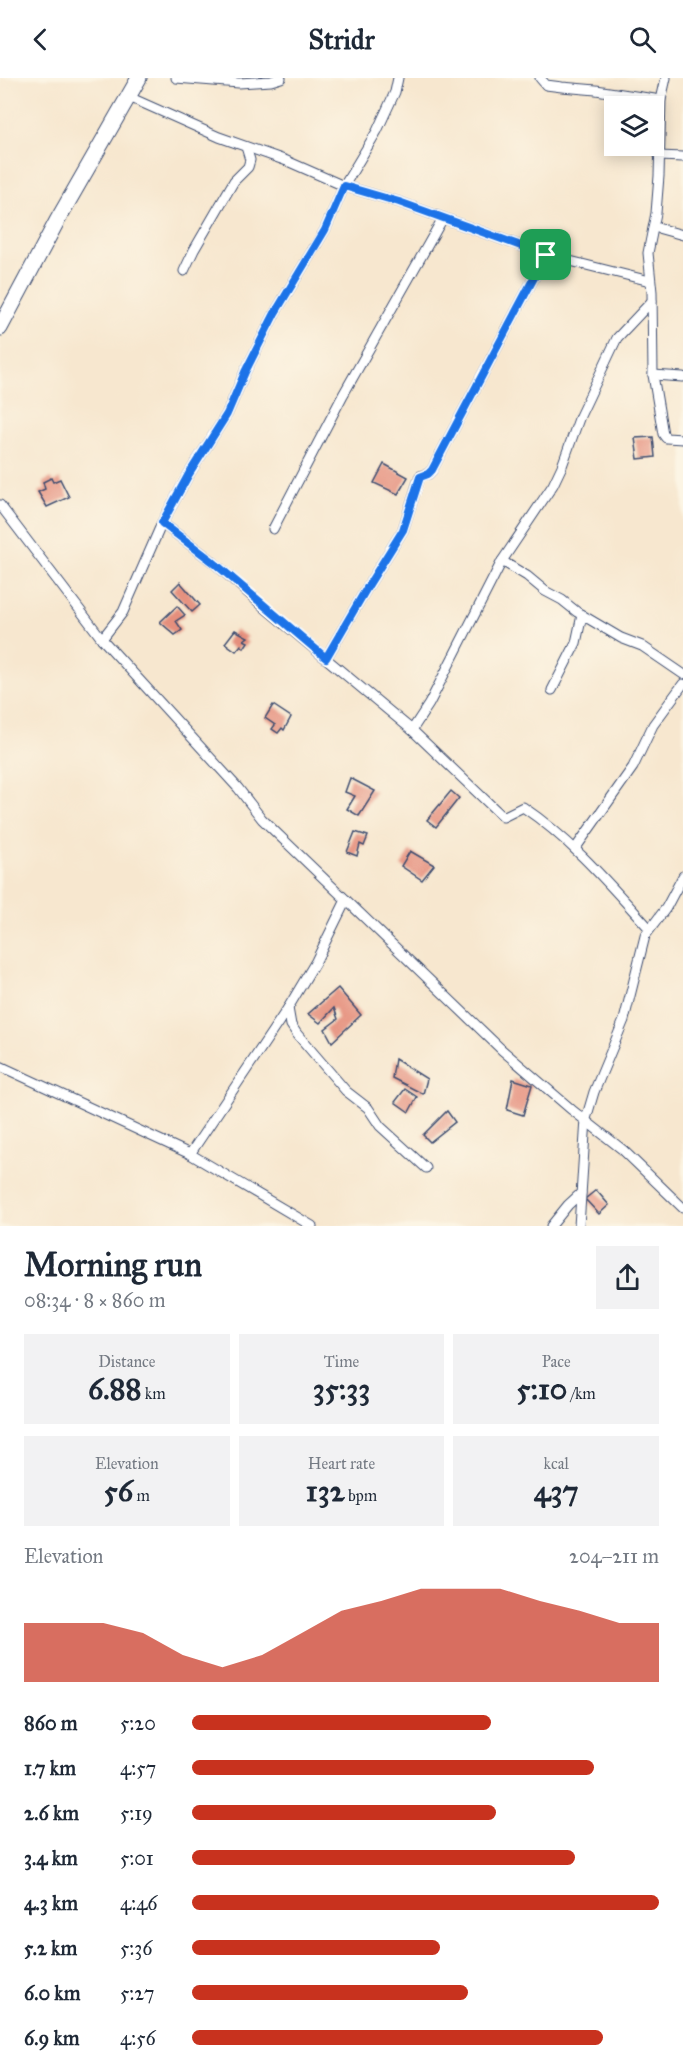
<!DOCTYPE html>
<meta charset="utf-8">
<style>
body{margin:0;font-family:"IM FELL Great Primer",serif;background:#f2f2f3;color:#1f2937;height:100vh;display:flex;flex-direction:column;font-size:22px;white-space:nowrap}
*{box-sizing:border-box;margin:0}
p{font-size:20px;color:#747a83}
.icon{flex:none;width:33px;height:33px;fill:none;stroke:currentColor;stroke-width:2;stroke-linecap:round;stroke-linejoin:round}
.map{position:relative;height:1148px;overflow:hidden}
.side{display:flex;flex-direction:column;background:#fff;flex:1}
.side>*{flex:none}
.tools{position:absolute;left:604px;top:18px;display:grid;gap:12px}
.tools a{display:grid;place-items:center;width:60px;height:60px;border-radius:0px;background:#fff;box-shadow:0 3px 15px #0003;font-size:30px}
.pin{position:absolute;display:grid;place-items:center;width:51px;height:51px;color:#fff;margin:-26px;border-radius:12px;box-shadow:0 3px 9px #0006}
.round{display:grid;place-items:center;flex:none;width:63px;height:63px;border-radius:0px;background:#f2f2f3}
.head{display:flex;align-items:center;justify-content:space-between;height:102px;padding:0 24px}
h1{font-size:33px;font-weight:700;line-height:45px}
.stats{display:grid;grid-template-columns:repeat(3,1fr);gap:9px;height:102px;padding:6px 24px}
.stats div{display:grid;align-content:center;border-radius:0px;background:#f2f2f3;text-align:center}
.stats b{font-size:30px;font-weight:700}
.stats small{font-size:16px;font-weight:400}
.stats p{font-size:16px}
.chart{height:168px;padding:12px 24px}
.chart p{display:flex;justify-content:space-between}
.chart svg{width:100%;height:108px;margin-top:6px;fill:#c8321e;opacity:.7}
ul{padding:0 24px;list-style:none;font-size:20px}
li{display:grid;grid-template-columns:96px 72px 1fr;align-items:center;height:45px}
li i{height:15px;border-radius:8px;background:#c8321e}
header{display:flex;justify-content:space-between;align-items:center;height:78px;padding:0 24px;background:#fff;font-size:27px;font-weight:700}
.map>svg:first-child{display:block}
</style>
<header><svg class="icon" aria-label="back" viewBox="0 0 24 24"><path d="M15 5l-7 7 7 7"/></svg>Stridr<svg class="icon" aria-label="search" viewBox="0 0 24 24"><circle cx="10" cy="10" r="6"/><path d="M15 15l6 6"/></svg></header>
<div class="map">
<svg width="683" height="1148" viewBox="0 0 683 1148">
<rect width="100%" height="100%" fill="#fcf5e5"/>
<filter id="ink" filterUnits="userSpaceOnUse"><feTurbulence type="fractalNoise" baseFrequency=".0167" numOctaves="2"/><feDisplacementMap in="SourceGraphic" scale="12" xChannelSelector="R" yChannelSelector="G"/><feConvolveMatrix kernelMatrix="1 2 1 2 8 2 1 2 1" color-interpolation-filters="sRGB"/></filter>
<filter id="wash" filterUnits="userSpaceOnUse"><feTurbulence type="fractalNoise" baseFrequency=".008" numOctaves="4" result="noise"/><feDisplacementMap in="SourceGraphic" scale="24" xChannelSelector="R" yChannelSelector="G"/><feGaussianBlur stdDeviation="1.35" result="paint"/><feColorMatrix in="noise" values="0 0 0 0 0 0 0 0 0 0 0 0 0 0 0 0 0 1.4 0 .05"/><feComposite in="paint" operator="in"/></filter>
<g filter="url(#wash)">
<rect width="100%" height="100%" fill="#f7e7cf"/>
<g id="blocks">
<!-- building -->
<g fill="#e58f7d">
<polygon points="653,359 655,379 638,381 635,360"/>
<polygon points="384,386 408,399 398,416 374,405"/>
<polygon points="51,400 53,404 60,401 69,419 47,429 38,414 45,411 43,404"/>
<polygon points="180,504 200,527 192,534 172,512"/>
<polygon points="177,528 185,537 176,543 182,552 175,557 160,544"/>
<polygon points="235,552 248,559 244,562 248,564 244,570 241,567 236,573 225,565"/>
<polygon points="273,627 291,639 284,652 282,650 278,655 272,651 275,647 265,640"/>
<polygon points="350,700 375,713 359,738 347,731 355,718 345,714"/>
<polygon points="451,713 459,720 436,749 427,742"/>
<polygon points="355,754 368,758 364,768 360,766 357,778 347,774"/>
<polygon points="410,773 434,787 422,802 401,788"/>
<polygon points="338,910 361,937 332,964 325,951 338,941 334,930 320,945 308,936"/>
<polygon points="395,981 427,1001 423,1016 392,1000"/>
<polygon points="513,1001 532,1007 523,1037 507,1032"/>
<polygon points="405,1011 417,1019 409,1034 395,1024"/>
<polygon points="447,1033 455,1044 430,1064 423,1057"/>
<polygon points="596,1112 609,1127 599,1136 585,1121"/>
</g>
</g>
</g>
<g filter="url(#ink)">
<use href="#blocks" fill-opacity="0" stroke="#3c4b6f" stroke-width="1.5"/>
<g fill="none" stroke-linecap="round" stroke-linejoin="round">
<defs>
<g id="street">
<polyline points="176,0 239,5 271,3 281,0"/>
<polyline points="540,0 546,7 562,9 596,12 661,22"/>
<polyline points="666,0 661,22 659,98 656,135 648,175 652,214 653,297 663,356 666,360 683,361"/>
<polyline points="129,19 219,59 287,83 344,108 399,124 546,177 650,203"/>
<polyline points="659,78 683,79"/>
<polyline points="654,149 683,157"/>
<polyline points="184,193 194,172 234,103 248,89 250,82 246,69"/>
<polyline points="653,297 683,299"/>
<polyline points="0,427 102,561 238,710 262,741 502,972 572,1032 623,1072 683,1130"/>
<path d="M 162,445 L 212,483 L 264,529 L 412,652 L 503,739 L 523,729 C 572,762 610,807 649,850"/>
<polyline points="273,451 343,317 443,140"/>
<polyline points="502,483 527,498 545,513 562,522 577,534 621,560 642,568 683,596"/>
<polyline points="102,561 123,534 162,445 189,396 227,336 245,294 275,235 325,152 344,108 377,53 395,14 398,0"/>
<polyline points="326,580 368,508 403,452 420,398 428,396 432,392 546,177"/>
<polyline points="552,612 576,565 582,537"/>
<polyline points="412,652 429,626 502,483 553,407 562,388 580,338 617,260 652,223"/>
<polyline points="575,771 633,689 653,647 683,606"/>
<polyline points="288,930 291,947 297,956 346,1013 368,1030 380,1048 426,1090"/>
<polyline points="0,988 190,1076 312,1148"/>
<polyline points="190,1076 288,930 316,883 346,822"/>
<polyline points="551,1148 568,1127 581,1115"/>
<polyline points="579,1148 586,1041 594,1014 624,942 645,858 666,830 683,798"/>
</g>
<polyline id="primary" points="0,250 57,143 139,0"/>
</defs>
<!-- street casing -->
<use href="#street" stroke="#3c4b6f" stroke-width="11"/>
<!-- primary casing -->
<use href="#primary" stroke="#3c4b6f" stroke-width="17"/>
<!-- street -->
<use href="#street" stroke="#fff" stroke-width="9"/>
<!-- primary -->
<use href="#primary" stroke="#fff" stroke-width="15"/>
</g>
</g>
<g fill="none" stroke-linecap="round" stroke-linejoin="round" filter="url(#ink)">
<defs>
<polygon id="route" points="344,108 399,124 546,177 432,392 428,396 420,399 403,452 368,508 326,580 212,483 162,445 189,396 227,336 245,294 275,235 325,152"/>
</defs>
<!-- route casing -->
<use href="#route" stroke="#fff" stroke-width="12"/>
<!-- route -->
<use href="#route" stroke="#1a73e8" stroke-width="8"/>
</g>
</svg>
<div class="tools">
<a><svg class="icon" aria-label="layers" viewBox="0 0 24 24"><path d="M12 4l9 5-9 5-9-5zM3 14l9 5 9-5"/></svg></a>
</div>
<div class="pin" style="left:546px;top:177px;background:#1e9e55"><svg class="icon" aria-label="arrive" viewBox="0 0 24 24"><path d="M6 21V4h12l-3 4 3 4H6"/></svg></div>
</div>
<section class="side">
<div class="head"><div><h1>Morning run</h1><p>08:34 · 8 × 860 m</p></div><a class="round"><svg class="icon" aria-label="share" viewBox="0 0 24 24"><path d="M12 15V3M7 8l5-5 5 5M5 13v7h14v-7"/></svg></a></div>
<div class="stats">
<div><p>Distance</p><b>6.88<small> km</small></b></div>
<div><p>Time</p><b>35:33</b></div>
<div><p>Pace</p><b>5:10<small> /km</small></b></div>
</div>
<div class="stats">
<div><p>Elevation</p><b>56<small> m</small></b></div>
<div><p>Heart rate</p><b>132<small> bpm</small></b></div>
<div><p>kcal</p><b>437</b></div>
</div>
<div class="chart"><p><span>Elevation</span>204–211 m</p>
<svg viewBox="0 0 160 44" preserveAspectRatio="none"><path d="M0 44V20L10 20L20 20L30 24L40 33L50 38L60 33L70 24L80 15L90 11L100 6L110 6L120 6L130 11L140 15L150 20L160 20V44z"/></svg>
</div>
<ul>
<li><b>860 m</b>5:20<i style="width:64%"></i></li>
<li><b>1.7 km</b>4:57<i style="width:86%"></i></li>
<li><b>2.6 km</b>5:19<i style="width:65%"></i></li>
<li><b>3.4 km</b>5:01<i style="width:82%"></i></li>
<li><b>4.3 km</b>4:46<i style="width:100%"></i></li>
<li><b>5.2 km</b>5:36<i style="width:53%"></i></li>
<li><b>6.0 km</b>5:27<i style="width:59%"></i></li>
<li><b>6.9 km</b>4:56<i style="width:88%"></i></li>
</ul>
</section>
